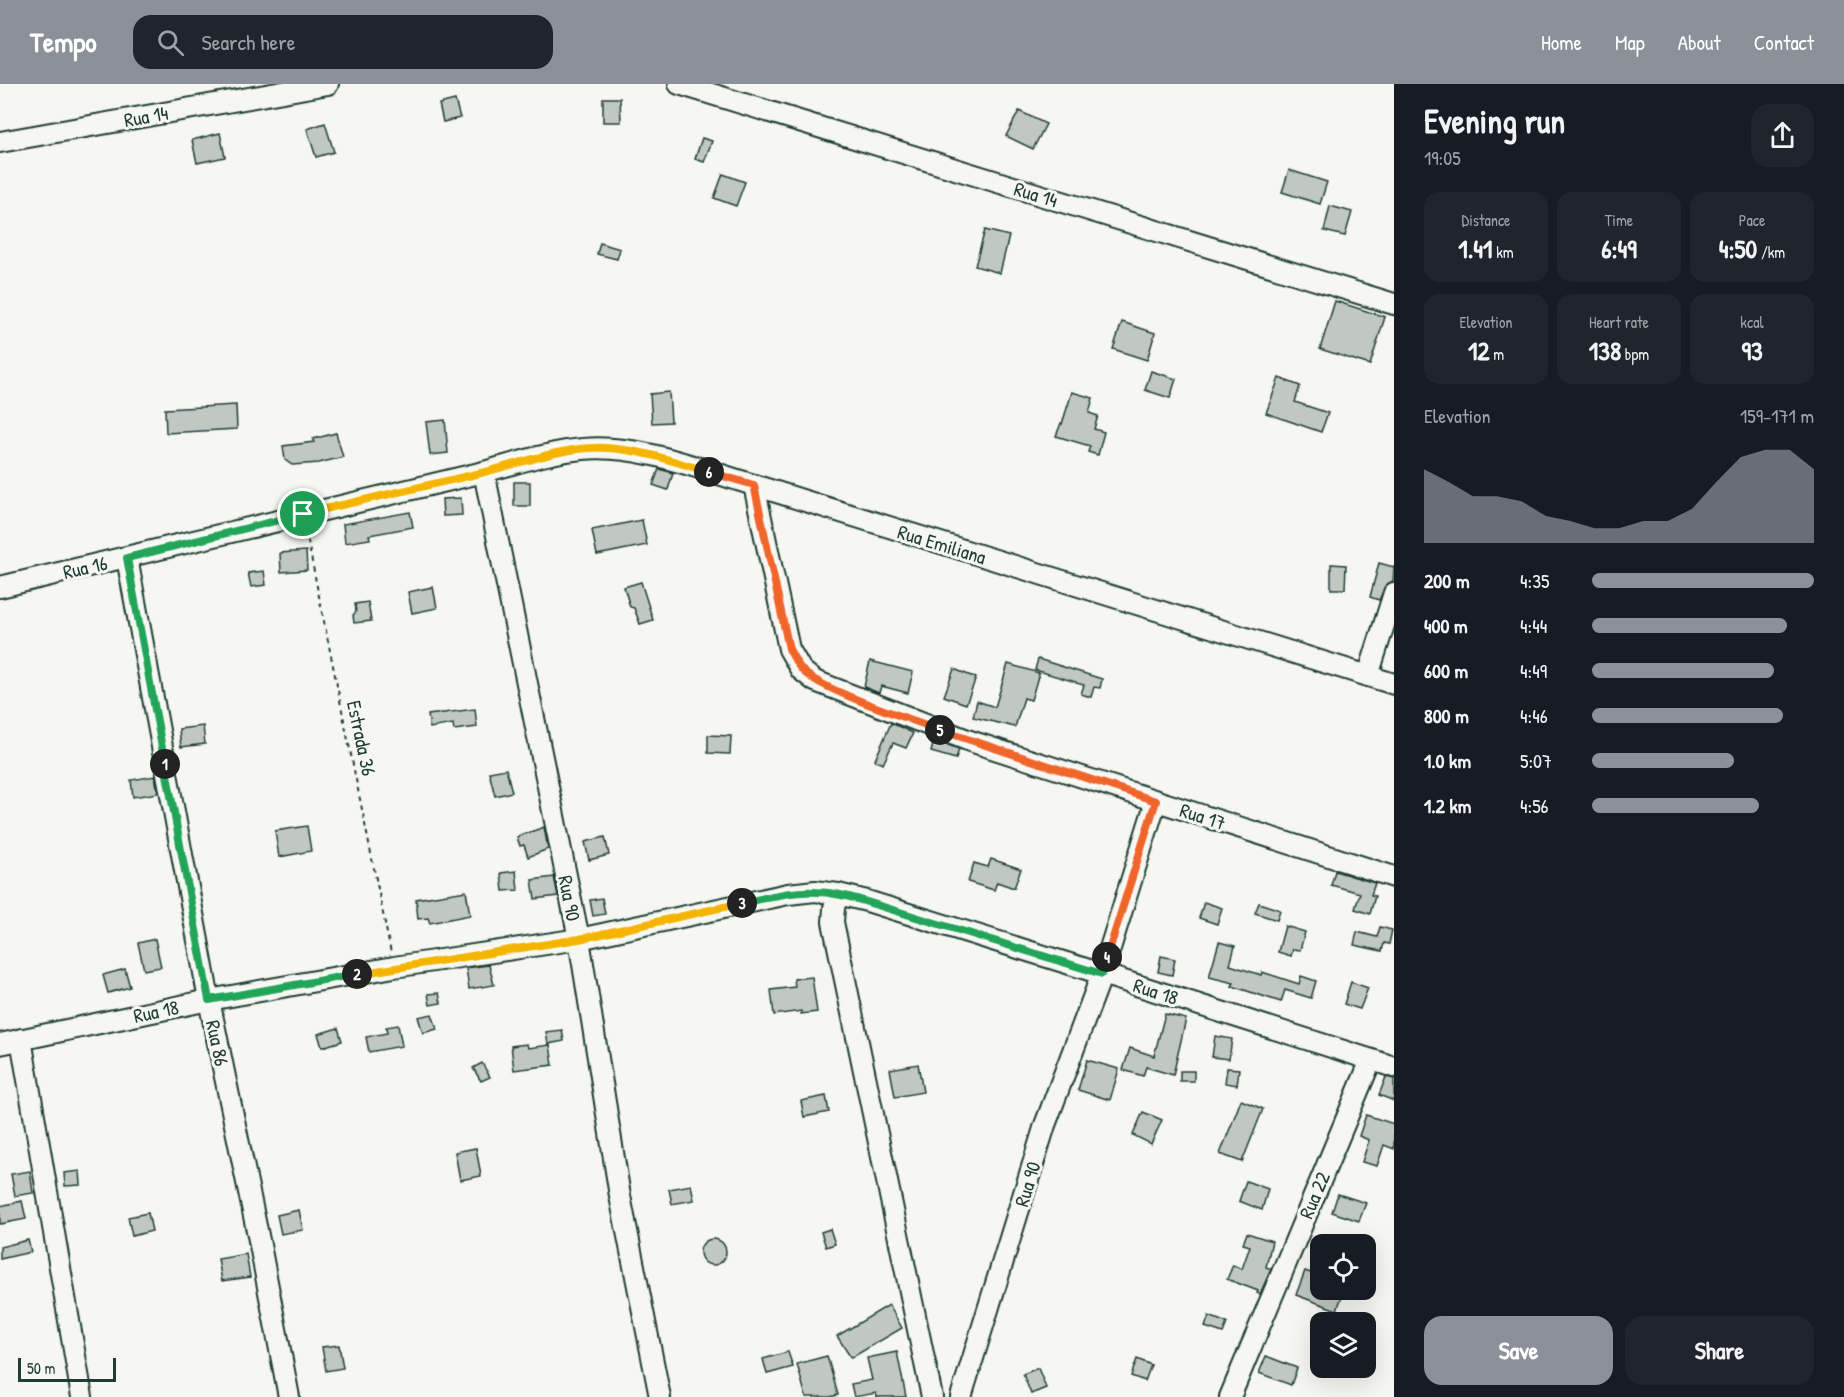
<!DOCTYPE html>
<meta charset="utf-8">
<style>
body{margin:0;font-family:"Patrick Hand",sans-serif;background:#20242c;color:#f1f3f6;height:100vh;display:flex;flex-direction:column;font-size:22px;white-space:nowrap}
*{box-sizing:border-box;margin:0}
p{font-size:20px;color:#9ea1a6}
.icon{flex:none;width:33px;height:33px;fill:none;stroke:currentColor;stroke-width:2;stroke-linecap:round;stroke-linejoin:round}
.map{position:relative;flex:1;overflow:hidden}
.drawer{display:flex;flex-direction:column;background:#171b24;width:450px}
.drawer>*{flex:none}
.buttons{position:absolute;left:1310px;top:1150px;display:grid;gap:12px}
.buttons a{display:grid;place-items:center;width:66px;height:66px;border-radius:12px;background:#171b24;box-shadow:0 6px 24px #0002;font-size:30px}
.scale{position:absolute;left:18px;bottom:15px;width:98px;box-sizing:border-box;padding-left:6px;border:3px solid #1f3d34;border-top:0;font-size:16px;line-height:21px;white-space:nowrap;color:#1f3d34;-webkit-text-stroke:4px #f6f6f2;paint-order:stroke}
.pin{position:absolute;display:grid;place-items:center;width:51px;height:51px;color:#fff;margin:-26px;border:3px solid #fff;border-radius:50%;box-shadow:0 2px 6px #0007}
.km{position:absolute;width:30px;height:30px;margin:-15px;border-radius:50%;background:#222;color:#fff;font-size:16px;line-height:30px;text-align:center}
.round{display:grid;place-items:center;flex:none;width:63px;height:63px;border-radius:18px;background:#20242c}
.summary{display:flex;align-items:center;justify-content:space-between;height:102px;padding:0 30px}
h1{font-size:33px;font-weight:800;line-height:45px}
.stats{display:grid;grid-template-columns:repeat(3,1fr);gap:9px;height:102px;padding:6px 30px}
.stats div{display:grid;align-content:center;border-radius:15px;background:#20242c;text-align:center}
.stats b{font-size:26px;font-weight:800}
.stats small{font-size:16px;font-weight:400}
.stats p{font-size:16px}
.chart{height:168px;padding:12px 30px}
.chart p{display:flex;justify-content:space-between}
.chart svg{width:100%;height:108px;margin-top:6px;fill:#8c9099;opacity:.7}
.button{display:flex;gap:12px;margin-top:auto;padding:12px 30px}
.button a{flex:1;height:69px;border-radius:18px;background:#8c9099;color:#fff;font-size:24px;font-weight:800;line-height:69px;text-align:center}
.button a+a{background:#20242c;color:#f1f3f6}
ul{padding:0 30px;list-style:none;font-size:20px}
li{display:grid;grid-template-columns:96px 72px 1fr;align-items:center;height:45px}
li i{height:15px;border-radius:8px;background:#8c9099}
header{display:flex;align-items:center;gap:36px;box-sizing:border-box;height:84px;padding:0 30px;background:#8c9099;color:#fff}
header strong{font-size:28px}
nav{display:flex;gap:33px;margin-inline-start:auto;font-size:21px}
.search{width:420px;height:54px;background:#20242c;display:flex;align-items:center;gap:15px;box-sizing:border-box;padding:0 21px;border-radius:18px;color:#9ea1a6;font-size:22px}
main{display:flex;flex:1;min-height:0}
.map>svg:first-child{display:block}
</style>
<header>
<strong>Tempo</strong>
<div class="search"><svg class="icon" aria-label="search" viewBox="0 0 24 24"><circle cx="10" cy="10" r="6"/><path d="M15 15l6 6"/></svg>Search here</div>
<nav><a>Home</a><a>Map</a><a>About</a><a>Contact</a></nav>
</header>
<main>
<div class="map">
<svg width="1394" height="1313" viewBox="0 0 1394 1313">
<rect width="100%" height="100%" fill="#f6f6f2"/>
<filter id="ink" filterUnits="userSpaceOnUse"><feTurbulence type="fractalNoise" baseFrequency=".0167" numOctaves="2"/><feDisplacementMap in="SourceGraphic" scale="12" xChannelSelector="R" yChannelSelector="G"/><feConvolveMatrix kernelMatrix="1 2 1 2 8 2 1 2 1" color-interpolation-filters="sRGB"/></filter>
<g filter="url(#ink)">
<!-- building -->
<g fill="#c1c8c3" stroke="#1f3d34" stroke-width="1.5">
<polygon points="603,14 620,14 621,38 603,38"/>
<polygon points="455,16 460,34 443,38 439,20"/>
<polygon points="1019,27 1046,40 1033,65 1006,52"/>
<polygon points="325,39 334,68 316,73 307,45"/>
<polygon points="220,49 225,73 197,79 192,56"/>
<polygon points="702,54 712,57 704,78 695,75"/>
<polygon points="1289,86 1327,98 1320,120 1282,108"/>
<polygon points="723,90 745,98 736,122 714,114"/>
<polygon points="1330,122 1352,128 1345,152 1324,147"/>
<polygon points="985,146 1009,152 1000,189 975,182"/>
<polygon points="600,159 620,165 617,175 597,170"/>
<polygon points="1335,217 1385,233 1370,281 1320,265"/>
<polygon points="1122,238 1155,249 1147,276 1113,265"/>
<polygon points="1151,287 1176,295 1170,314 1145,306"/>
<polygon points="1279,294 1300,302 1295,318 1328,329 1321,348 1266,329"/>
<polygon points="669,308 671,338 652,339 650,310"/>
<polygon points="1072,308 1093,314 1089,329 1098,332 1094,345 1104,348 1098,371 1088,368 1090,362 1056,352 1061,339 1062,340"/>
<polygon points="236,321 237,345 166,349 165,325"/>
<polygon points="445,336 448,369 430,371 426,338"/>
<polygon points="336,349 343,373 319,379 292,381 285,376 283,362 314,358 313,355"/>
<polygon points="659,385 673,389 668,406 653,401"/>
<rect x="514" y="398" width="16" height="24"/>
<polygon points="461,414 462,431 443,432 442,415"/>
<polygon points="410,428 413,443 369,451 370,455 345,459 343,440"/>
<polygon points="642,436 647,461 597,471 592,446"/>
<polygon points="306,467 307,486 281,488 280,469"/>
<polygon points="1379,479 1394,483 1393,497 1386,501 1379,516 1370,513"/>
<polygon points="1331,480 1346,481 1345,505 1331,505"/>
<polygon points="264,487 266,501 251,503 248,489"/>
<polygon points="641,498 653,536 640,540 634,524 630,523 624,503"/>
<polygon points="433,503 437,524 412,529 408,508"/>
<polygon points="368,518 371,537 354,539 353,531 356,528 355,520"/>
<polygon points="1038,575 1102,595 1100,604 1094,603 1091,613 1081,610 1084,601 1076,599 1076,598 1035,586"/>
<polygon points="870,577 913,588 908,609 881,602 879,609 864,603"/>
<polygon points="1008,580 1039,589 1031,616 1024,614 1015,643 973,633 977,617 995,623"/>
<polygon points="954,585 976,594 966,620 944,612"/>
<polygon points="475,625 477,643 454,646 453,640 430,644 428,631"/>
<polygon points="891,639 913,649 906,664 893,659 883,680 875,676"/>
<polygon points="203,642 205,660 181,663 179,645"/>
<polygon points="708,651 731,652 730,670 708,669"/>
<polygon points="934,656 959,665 956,675 931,668"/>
<polygon points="506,685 512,708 495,712 489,688"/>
<polygon points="155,692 158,709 133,713 131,696"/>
<polygon points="307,742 311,767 279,773 275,747"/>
<polygon points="544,743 548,765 528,773 524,761 520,762 517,753"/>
<polygon points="605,753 609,771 589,776 585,758"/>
<polygon points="991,775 1021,785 1014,804 997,798 994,806 968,798 974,779 988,783"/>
<polygon points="516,787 518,806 503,807 501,789"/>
<polygon points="1335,787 1375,799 1371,811 1375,812 1370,830 1355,825 1360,809 1331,801"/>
<polygon points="554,793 558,812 535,815 532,796"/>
<polygon points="466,807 470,831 430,839 428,834 418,835 416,815"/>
<polygon points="602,814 605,830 593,832 590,816"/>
<polygon points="1204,818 1222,824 1217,840 1199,834"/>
<polygon points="1259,819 1280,826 1277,836 1255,829"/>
<polygon points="1285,842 1305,848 1300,866 1293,865 1291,872 1278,868"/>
<polygon points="1380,843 1392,846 1389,860 1384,859 1382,867 1354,861 1357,848 1377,853"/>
<polygon points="155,855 161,883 144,886 138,859"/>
<polygon points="1219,858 1235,862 1230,881 1261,891 1262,888 1299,900 1301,892 1316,897 1311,914 1285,906 1281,918 1232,902 1234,899 1209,893"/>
<polygon points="1161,872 1175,875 1172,891 1158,888"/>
<polygon points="489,881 494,901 469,905 466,884"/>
<polygon points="125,885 130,903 108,909 103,891"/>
<polygon points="812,893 817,928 801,930 801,927 774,931 771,906 795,903 794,895"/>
<polygon points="1351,898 1368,904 1360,925 1344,920"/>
<polygon points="439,909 441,919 430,921 428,910"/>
<polygon points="432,930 437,945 423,949 418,933"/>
<polygon points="1165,930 1186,935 1173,991 1146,983 1143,992 1123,986 1130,964 1154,972"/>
<polygon points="398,941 402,962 369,968 366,953 387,949 386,943"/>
<polygon points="338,944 342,957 322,963 318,950"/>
<polygon points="562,946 564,957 548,960 546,948"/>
<polygon points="1215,952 1232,955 1229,975 1212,973"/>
<polygon points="527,960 528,964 550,961 553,981 514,986 511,962"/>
<polygon points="1087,976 1119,985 1110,1016 1078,1006"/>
<polygon points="482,979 490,993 481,997 473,984"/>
<polygon points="918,980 923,1008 895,1013 890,985"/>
<polygon points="1227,984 1239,985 1237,1001 1225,999"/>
<rect x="1180" y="987" width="14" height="10"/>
<polygon points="1386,993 1394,995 1394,1017 1379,1011"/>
<polygon points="826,1012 829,1028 804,1033 801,1017"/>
<polygon points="1241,1016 1263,1025 1242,1078 1220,1070"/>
<polygon points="1143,1028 1162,1036 1151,1060 1133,1051"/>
<polygon points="1366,1031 1394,1040 1394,1065 1384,1061 1377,1082 1362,1078 1369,1056 1359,1052"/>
<polygon points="476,1064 481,1092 460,1096 455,1068"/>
<polygon points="30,1087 33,1109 15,1112 11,1090"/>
<polygon points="80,1087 81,1101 65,1102 64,1089"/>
<polygon points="1246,1097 1268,1105 1262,1126 1239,1117"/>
<polygon points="691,1101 694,1116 672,1120 669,1105"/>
<polygon points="1338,1110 1366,1119 1359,1137 1332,1128"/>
<polygon points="22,1117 26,1135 0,1140 0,1122"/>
<polygon points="299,1126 303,1146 281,1150 277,1131"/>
<polygon points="148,1129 152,1147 132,1152 128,1133"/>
<polygon points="830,1145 835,1160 826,1163 821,1148"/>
<polygon points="1247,1149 1272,1157 1266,1183 1271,1185 1260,1210 1257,1209 1258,1207 1227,1195 1233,1181 1242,1185 1250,1162 1243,1160"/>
<circle cx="713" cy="1168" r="13"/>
<polygon points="28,1156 31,1168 0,1175 0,1163"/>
<polygon points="246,1170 250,1193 222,1197 218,1175"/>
<polygon points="1305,1187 1319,1192 1316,1202 1320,1204 1320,1206 1326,1206 1342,1212 1337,1226 1296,1211"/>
<polygon points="889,1221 902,1244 851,1274 837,1252"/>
<polygon points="1209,1232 1227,1239 1223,1249 1205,1243"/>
<polygon points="339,1261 343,1284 326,1287 322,1263"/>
<polygon points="788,1268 793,1283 767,1290 763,1275"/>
<polygon points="897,1268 906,1313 877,1313 876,1309 854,1313 851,1300 872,1296 867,1274"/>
<polygon points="827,1272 838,1311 830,1313 806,1313 797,1280"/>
<polygon points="1266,1272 1297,1284 1291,1301 1259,1289"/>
<polygon points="1137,1275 1151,1281 1145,1297 1131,1292"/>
<polygon points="1038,1284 1046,1304 1031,1310 1023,1290"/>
</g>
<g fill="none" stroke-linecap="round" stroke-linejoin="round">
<defs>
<g id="minor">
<polyline points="679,0 1394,220"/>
<polyline points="0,58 328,0"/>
<polyline points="484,388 579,855 620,1112 660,1313"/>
<polyline points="754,401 789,565 801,586 815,597 970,657 1394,793"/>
<polyline points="127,474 209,916 260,1161 289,1313"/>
<path d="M 0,503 L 484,388 C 517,379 549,368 583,365 C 641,360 699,385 754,401 L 1394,600"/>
<polyline points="1368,592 1394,509"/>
<polyline points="838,810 834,824 833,838 932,1313"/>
<polyline points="21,955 82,1313"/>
<polyline points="0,960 209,916 394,883 579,855 788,810 815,807 838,810 867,817 1102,890 1394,983"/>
<polyline points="961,1313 1045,1041 1102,890 1156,717"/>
<polyline points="1230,1313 1371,976"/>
</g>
</defs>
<!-- minor casing -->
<use href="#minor" stroke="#1f3d34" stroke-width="24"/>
<!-- path -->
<polyline stroke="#1f3d34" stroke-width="2" stroke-dasharray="4.5 4.5" stroke-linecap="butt" points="306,448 391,869"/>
<!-- minor -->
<use href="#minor" stroke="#f6f6f2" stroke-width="20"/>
</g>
</g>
<g fill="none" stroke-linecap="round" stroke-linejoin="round" filter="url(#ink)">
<defs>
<polyline id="split-1" points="165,680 127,474 303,430"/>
<polyline id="split-2" points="165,680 209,916 357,890"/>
<polyline id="split-3" points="357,890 579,855 742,819"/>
<path id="split-4" d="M 742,819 C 766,814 792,806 816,808 C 834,808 851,813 867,818 L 1102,890 L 1107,873"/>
<polyline id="split-5" points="940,646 1156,717 1107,873"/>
<path id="split-6" d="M 709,388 L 754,401 L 789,565 C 793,572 796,579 801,585 C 818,606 911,635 940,646"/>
<path id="split-7" d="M 303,430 C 362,416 422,403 481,389 C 523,379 563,362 607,364 C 642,366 676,378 709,388"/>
</defs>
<!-- split-1 casing -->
<use href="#split-1" stroke="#fff" stroke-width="12"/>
<!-- split-2 casing -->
<use href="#split-2" stroke="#fff" stroke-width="12"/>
<!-- split-3 casing -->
<use href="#split-3" stroke="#fff" stroke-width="12"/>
<!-- split-4 casing -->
<use href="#split-4" stroke="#fff" stroke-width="12"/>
<!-- split-5 casing -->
<use href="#split-5" stroke="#fff" stroke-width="12"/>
<!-- split-6 casing -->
<use href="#split-6" stroke="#fff" stroke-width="12"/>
<!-- split-7 casing -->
<use href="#split-7" stroke="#fff" stroke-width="12"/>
<!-- split-1 -->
<use href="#split-1" stroke="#22a559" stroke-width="8"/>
<!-- split-2 -->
<use href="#split-2" stroke="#22a559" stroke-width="8"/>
<!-- split-3 -->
<use href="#split-3" stroke="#f5b400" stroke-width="8"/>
<!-- split-4 -->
<use href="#split-4" stroke="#22a559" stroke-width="8"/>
<!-- split-5 -->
<use href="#split-5" stroke="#f0652b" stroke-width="8"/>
<!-- split-6 -->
<use href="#split-6" stroke="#f0652b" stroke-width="8"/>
<!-- split-7 -->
<use href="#split-7" stroke="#f5b400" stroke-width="8"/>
</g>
<g text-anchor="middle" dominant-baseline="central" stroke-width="6" stroke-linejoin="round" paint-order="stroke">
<!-- street labels -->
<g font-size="20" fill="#1f3d34" stroke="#f6f6f2">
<text transform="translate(146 32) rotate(-10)">Rua 14</text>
<text transform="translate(1036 110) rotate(17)">Rua 14</text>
<text transform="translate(942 460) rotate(17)">Rua Emiliana</text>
<text transform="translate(85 483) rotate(-13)">Rua 16</text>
<text transform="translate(362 654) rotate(78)">Estrada 36</text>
<text transform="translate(1203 732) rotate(18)">Rua 17</text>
<text transform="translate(570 814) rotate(79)">Rua 90</text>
<text transform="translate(1156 907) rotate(18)">Rua 18</text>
<text transform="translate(156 927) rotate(-12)">Rua 18</text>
<text transform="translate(218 959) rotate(78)">Rua 86</text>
<text transform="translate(1027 1100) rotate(-73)">Rua 90</text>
<text transform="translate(1314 1111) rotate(-67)">Rua 22</text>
</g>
</g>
</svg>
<div class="buttons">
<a><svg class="icon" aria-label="locate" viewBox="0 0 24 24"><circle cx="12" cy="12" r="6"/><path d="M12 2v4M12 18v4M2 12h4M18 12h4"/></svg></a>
<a><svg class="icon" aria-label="layers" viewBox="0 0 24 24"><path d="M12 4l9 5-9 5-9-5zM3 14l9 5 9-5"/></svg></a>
</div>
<div class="scale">50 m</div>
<div class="pin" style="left:303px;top:430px;background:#1e9e55"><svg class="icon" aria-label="arrive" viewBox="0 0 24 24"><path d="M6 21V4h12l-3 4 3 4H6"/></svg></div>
<b class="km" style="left:165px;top:680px">1</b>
<b class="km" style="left:357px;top:890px">2</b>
<b class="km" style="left:742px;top:819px">3</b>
<b class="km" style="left:1107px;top:873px">4</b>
<b class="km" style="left:940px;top:646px">5</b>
<b class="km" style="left:709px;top:388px">6</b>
</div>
<section class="drawer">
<div class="summary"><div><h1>Evening run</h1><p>19:05</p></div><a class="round"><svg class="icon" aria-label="share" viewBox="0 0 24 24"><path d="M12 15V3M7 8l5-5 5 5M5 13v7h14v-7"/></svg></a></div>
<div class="stats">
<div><p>Distance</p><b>1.41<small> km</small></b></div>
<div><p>Time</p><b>6:49</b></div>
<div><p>Pace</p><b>4:50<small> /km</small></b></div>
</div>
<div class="stats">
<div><p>Elevation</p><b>12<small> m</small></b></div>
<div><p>Heart rate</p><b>138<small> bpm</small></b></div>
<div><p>kcal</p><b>93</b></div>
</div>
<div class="chart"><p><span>Elevation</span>159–171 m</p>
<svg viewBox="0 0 160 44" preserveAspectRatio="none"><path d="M0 44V14L10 19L20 25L30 25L40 27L50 33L60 35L70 38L80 38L90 35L100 35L110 30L120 19L130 9L140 6L150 6L160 14V44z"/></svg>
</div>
<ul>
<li><b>200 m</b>4:35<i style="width:100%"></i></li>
<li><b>400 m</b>4:44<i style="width:88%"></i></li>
<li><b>600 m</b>4:49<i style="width:82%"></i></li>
<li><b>800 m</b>4:46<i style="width:86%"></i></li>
<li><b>1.0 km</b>5:07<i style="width:64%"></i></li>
<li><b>1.2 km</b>4:56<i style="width:75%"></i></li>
</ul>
<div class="button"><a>Save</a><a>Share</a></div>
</section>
</main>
